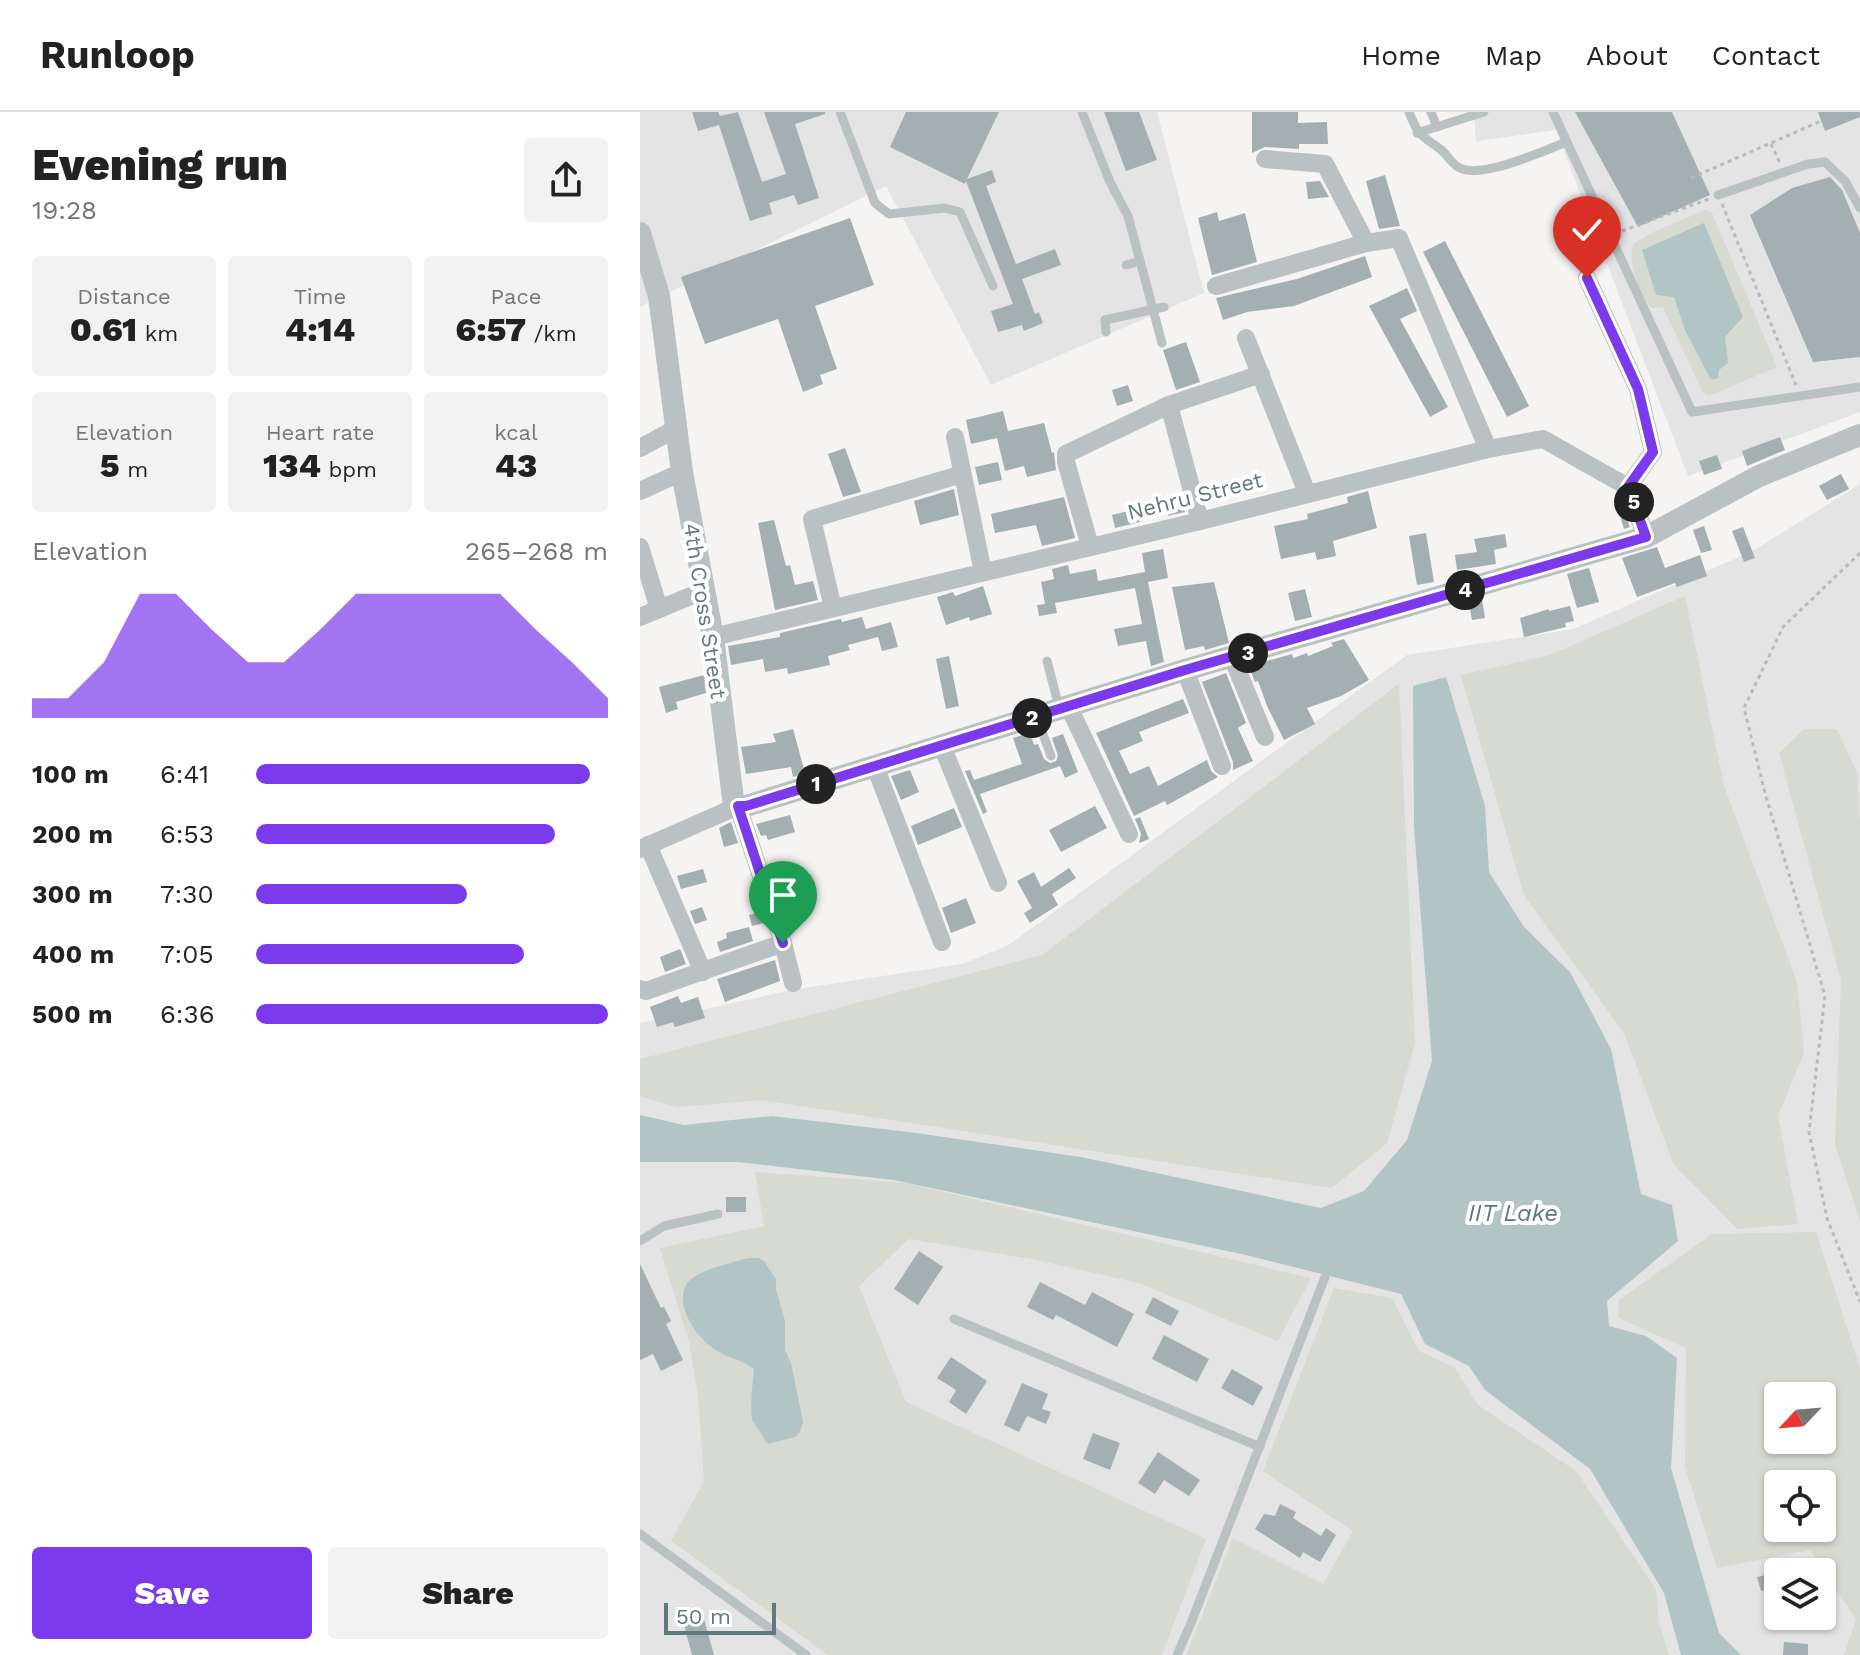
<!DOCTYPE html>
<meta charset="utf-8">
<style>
body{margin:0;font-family:"Work Sans",sans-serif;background:#f2f2f2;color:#222;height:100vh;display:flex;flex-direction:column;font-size:30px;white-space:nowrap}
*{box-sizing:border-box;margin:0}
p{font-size:26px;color:#767676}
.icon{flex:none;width:44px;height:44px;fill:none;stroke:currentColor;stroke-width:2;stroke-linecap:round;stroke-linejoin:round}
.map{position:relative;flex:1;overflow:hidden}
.side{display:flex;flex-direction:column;background:#fff;width:640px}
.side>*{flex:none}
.needle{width:52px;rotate:244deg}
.tools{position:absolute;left:1124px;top:1270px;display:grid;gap:16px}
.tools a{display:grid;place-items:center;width:72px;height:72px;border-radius:8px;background:#fff;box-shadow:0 2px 6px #0004;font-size:40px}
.scale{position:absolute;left:24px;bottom:20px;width:112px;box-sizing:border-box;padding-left:8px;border:4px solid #61787c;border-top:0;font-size:22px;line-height:28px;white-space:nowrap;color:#61787c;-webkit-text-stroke:6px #fff;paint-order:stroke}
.pin{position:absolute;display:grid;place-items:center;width:68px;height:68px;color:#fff;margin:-82px -34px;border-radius:50% 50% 50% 0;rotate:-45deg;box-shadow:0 0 8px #0007}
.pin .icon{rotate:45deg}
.km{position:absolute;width:40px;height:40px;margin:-20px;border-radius:50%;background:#222;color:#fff;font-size:22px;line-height:40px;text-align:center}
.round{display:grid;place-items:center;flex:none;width:84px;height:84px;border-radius:8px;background:#f2f2f2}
.summary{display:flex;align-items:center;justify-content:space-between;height:136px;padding:0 32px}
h1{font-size:44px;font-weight:800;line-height:60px}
.metrics{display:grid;grid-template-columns:repeat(3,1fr);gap:12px;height:136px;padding:8px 32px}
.metrics div{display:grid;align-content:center;border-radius:8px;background:#f2f2f2;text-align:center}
.metrics b{font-size:34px;font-weight:800}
.metrics small{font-size:22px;font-weight:400}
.metrics p{font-size:22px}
.chart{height:224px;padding:16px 32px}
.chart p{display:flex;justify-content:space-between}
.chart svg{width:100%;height:144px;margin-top:8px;fill:#7c3aed;opacity:.7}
.primary-button{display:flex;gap:16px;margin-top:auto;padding:16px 32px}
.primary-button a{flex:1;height:92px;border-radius:8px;background:#7c3aed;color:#fff;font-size:32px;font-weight:800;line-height:92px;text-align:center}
.primary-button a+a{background:#f2f2f2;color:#222}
ul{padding:0 32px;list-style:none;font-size:26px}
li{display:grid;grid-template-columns:128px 96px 1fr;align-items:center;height:60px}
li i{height:20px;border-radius:10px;background:#7c3aed}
header{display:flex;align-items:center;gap:48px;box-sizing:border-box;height:112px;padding:0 40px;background:#fff;border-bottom:2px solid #e0e0e0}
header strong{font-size:38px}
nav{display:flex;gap:44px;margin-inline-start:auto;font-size:28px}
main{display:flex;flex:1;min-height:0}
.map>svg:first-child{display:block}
</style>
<header>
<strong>Runloop</strong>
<nav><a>Home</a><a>Map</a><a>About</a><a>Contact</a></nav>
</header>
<main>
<section class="side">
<div class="summary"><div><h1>Evening run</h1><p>19:28</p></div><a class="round"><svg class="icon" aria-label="share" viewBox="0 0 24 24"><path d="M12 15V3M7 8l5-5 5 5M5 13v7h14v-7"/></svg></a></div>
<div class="metrics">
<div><p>Distance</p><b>0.61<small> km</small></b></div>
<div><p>Time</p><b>4:14</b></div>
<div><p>Pace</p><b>6:57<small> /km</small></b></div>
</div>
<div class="metrics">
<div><p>Elevation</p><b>5<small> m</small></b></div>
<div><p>Heart rate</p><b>134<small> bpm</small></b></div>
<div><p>kcal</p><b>43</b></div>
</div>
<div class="chart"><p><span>Elevation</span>265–268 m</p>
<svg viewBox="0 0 160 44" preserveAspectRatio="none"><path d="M0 44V38L10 38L20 27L30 6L40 6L50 17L60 27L70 27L80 17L90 6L100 6L110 6L120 6L130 6L140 17L150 27L160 38V44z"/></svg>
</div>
<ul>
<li><b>100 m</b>6:41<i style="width:95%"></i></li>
<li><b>200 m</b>6:53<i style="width:85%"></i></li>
<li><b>300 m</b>7:30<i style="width:60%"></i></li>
<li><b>400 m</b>7:05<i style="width:76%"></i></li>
<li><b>500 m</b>6:36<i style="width:100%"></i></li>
</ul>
<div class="primary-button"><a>Save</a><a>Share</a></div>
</section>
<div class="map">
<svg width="1220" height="1543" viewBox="0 0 1220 1543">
<rect width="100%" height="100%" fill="#f5f4f2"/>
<!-- built -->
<g fill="#e3e4e3" fill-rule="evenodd">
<polygon points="0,0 517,0 564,181 351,273 246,74 0,195"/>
<polygon points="834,0 1220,0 1220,300 1048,364 916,18 836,29"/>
<path d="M 1220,372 L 1220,1543 L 0,1543 L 0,911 L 157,877 L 322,852 L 367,834 L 767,543 L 933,517 L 1113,439 ZM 1138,1284 L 1182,1284 L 1182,1328 L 1138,1328 ZM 1138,1372 L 1182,1372 L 1182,1416 L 1138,1416 ZM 1138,1460 L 1182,1460 L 1182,1504 L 1138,1504 Z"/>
</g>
<!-- green -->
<g fill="#d7dad1" fill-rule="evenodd">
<path d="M 1066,98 L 1072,101 L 1137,255 L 1069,284 L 1063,281 L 1023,195 L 1011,196 C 998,179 988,153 993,132 L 1015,119 Z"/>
<polygon points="1045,484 1084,674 1157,870 1164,941 1138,1004 1158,1112 1097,1117 1034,1053 984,921 884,783 821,563 910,543"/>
<polygon points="759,572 775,931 747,1031 692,1076 122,988 37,995 0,984 0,947 402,843"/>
<polygon points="1164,617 1197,617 1217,661 1220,710 1220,1109 1195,1032 1201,868 1139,641"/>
<polygon points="115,1060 266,1071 671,1166 638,1229 499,1171 392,1147 269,1127 219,1174 266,1290 566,1427 522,1543 188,1543 31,1429 64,1369 58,1284 49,1230 20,1136 124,1114"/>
<path d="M 1176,1120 L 1220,1256 L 1220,1543 L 1204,1543 L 1216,1507 L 1170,1438 L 1077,1456 L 1045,1355 L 1046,1236 L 978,1206 L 979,1188 L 1072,1122 ZM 1138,1284 L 1182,1284 L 1182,1328 L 1138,1328 ZM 1138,1372 L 1182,1372 L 1182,1416 L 1138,1416 Z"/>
<polygon points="694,1176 752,1186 779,1239 815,1256 838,1293 936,1359 1016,1477 1019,1510 1029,1543 546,1543 593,1426 683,1472 713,1419 623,1359"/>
</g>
<!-- water -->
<g fill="#b2c4c4">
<polygon points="1064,111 1103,205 1085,225 1088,251 1079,258 1078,266 1071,268 1045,218 1034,185 1016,183 1002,138"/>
<polygon points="806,565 845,694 849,760 884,815 930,860 971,937 1001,1082 1032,1093 1038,1129 967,1189 969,1214 1006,1224 1037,1246 1031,1356 1079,1521 1101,1543 1041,1543 1024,1481 950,1357 845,1278 829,1254 785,1232 761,1182 606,1143 254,1068 98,1050 0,1050 0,1003 44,1013 131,1004 269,1020 441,1045 681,1096 724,1079 767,1028 792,949 774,714 773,574"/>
<path d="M 109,1146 L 118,1146 L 124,1149 L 136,1167 L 136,1177 L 145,1209 L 145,1238 L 151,1251 L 163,1310 L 160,1320 L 155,1325 L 127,1332 C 123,1324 118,1317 113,1309 C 109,1302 113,1268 114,1257 C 100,1246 84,1246 70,1234 C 55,1222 35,1193 46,1173 C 53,1159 94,1150 109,1146 Z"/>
</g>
<!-- building -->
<g fill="#a3afb1">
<polygon points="52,0 78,0 80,4 98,0 122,70 146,62 124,0 185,0 185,2 155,12 179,86 158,93 154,83 129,91 132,102 110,109 79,13 58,19"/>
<polygon points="266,0 359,0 327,67 352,58 356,70 346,74 376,152 415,137 421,153 382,167 395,202 399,200 403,211 384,219 382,213 358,220 351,199 373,192 326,69 325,72 250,35"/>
<polygon points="464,0 499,0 517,48 486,59"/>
<polygon points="612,0 658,0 658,11 687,10 688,32 659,32 659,37 625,35 612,41"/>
<polygon points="935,0 1032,0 1070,83 998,115"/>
<polygon points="1178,0 1220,0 1220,5 1185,19"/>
<polygon points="745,63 760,114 739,117 726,69"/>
<polygon points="1190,65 1202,78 1220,121 1220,245 1173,250 1110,103 1152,76"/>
<polygon points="680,69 689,85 668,87 666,70"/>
<polygon points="577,100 579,109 605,101 617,150 572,163 558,106"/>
<polygon points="210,106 234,173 175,194 197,257 180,263 183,272 163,280 138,207 65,232 41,165"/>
<polygon points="805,129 889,294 867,305 783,140"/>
<polygon points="725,144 732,165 654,194 607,200 583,208 576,186 657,167"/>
<polygon points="767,176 777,199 760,207 808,295 790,305 729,194"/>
<polygon points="546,230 560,270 536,278 523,238"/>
<polygon points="488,273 493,289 477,294 472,278"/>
<polygon points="363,299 368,319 404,311 412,341 414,340 416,358 387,365 384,354 365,359 357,326 331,332 326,308"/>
<polygon points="1140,325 1145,338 1107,354 1102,339"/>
<polygon points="205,336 221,380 203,385 188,342"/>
<polygon points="1077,343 1082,357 1064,363 1059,349"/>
<polygon points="358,350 362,368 339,373 335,355"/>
<polygon points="1201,362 1209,377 1187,388 1179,374"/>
<polygon points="314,377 319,403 280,413 274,389"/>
<polygon points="728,379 737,416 693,429 696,444 677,448 675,440 641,447 634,414 668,407 667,402 708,391 707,385"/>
<polygon points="424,385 435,426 402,434 396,413 355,421 351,402"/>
<polygon points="543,392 545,400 528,404 526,397"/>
<polygon points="982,393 990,415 984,417 977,394"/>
<polygon points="497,397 500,410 475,416 472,403"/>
<polygon points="134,408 146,454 150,453 155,473 173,469 178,488 135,498 118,411"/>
<polygon points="1064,414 1072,438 1061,441 1053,418"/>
<polygon points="1103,415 1115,446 1104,450 1092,419"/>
<polygon points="786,421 794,470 777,473 769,424"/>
<polygon points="865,422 867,435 854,438 856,452 817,458 815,443 837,440 834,427"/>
<polygon points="1017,435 1025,456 1060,443 1067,464 1037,475 1035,471 997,485 982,446"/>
<polygon points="523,437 528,466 508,470 524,550 511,554 506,529 478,534 474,517 502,512 495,476 415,491 417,501 399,504 397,493 405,492 401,470 414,467 412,457 428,453 430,462 456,457 458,469 505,460 502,441"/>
<polygon points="949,456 959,490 937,496 927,462"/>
<polygon points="574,470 589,531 565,538 564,534 545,538 532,475"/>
<polygon points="343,474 352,502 330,509 329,505 306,513 297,485 313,480 315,484"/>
<polygon points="665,477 672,505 655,509 648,481"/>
<polygon points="842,487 845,506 832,508 829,491"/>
<polygon points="930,494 934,509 925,511 926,515 884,525 880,506 909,497 909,499"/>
<polygon points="222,505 226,517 251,510 258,535 242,539 238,525 208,533 210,538 188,544 190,553 148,562 147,556 125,560 123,547 91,553 88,534 140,525 140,521 201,507 202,510"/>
<polygon points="704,527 729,568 701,584 667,596 675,612 644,628 627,594 618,569 615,570 609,554 652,542 653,546 667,541 668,544 693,534 691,531"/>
<polygon points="309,544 319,594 306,597 296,547"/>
<polygon points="586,561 606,611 598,616 613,649 593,658 593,650 562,570"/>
<polygon points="64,563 66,581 36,590 38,597 26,601 19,575"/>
<polygon points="543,587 549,601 499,620 503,629 479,639 490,662 509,654 518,674 567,648 571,659 578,665 527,693 525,689 494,704 456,621"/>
<polygon points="153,617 165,661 153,665 151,655 106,662 101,635 136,630 133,622"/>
<polygon points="390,621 394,633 398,632 404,647 410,651 416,649 418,644 412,626 423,622 438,660 425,666 420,654 340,682 347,700 343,702 325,659 330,658 334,668 382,652 373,626"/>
<polygon points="270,658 279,680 261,688 251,664"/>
<polygon points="455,694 467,716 421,740 409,718"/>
<polygon points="314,696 322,715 278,733 271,714"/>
<polygon points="150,703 155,720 128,728 126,723 121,724 116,712"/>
<polygon points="500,705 509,727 499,731 501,722 495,707"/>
<polygon points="91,710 98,731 84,735 79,716"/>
<polygon points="429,756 436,766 412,782 418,793 390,811 384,801 392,796 377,769 394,760 401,775"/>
<polygon points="63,757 67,770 41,777 37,764"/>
<polygon points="326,786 336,811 311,821 302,796"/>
<polygon points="62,795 67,808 55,812 50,799"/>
<polygon points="120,800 124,811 112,814 109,803"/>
<polygon points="109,815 113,829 80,840 77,830 87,826 86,821"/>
<polygon points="40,837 46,852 25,860 20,845"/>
<polygon points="135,848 140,869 85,890 77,867"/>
<polygon points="38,884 41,891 58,885 65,906 35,915 33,910 17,915 10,895"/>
<rect x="86" y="1085" width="20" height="15"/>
<polygon points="279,1139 303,1155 278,1193 254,1177"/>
<polygon points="0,1152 21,1196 24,1195 31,1209 26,1212 43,1248 21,1259 13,1242 0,1248"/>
<polygon points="400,1170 445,1193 452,1180 494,1202 477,1235 416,1203 413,1208 387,1195"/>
<polygon points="513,1185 539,1199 531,1214 505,1201"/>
<polygon points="524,1223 569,1247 557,1270 512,1247"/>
<polygon points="311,1245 347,1269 326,1302 309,1290 316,1278 297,1266"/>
<polygon points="592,1257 623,1275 613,1294 581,1276"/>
<polygon points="382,1271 408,1282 402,1297 411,1300 406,1312 387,1304 379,1320 364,1313"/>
<polygon points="453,1321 480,1331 470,1358 443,1347"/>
<polygon points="518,1340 560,1368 549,1384 524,1368 515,1382 498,1371"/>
<polygon points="640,1392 656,1400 653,1406 681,1424 686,1416 696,1423 680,1450 663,1440 660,1446 615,1417 624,1402 635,1404"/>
<polygon points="1138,1460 1138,1474 1121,1479 1117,1465"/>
<polygon points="64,1507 74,1543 52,1543 44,1513"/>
<polygon points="1144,1530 1168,1532 1168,1543 1143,1543"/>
</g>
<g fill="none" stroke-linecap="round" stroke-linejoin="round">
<!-- path -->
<g stroke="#b7bbbc" stroke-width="3" stroke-dasharray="4 4" stroke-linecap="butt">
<polyline points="1131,32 1140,51"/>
<polyline points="1051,66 1181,9"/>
<polyline points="1082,92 1156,273"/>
<polyline points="982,119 1069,87"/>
<polyline points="1220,441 1143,515 1104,596 1125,681 1185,884 1169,1020 1187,1106 1220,1190"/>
</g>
<!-- service -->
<g stroke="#bac1c2" stroke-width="9">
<polyline points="200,0 235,91 249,102 305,96 320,100 353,174"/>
<polyline points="442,0 470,70 488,104 522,231"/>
<path d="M 769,0 C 779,25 780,22 800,37 C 807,42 811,51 818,55 C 839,69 905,38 927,30"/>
<polyline points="791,0 797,15"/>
<polyline points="913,0 1052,300 1220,275"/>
<polyline points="777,21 844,0"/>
<polyline points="1078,83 1168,52 1185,50 1205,69 1220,96"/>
<polyline points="486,153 500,149"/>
<polyline points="466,220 465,208 524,195"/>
<polyline points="407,549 419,595"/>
<polyline points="397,606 411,644"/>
<polyline points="0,1129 24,1114 78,1102"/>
<polyline points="314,1207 620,1335"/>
<polyline points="0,1422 166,1543"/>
<polyline points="537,1543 551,1511 685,1165"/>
</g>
<!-- minor -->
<g stroke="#bac1c2" stroke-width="18">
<polyline points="625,47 685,52 726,131"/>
<polyline points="947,166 998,277 1013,340 988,375"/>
<polyline points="576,174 726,131 759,126 848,337"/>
<polyline points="606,226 667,381"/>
<polyline points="529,293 560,409"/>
<polyline points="315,325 343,460"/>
<polyline points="0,336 37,316"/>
<polyline points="0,379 42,360"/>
<polyline points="450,434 426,350 426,342 529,293 621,262"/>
<polyline points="0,435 19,497"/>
<polyline points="193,496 172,407 322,362"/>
<polyline points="0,505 63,479"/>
<polyline points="73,525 560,409 848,337 903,327 988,375 1006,425"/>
<polyline points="592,545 625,625"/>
<polyline points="545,558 582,654"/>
<polyline points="429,595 489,722"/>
<polyline points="302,634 358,771"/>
<polyline points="235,654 302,830"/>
<polyline points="8,733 63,860"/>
<polyline points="0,737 98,694 143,831 153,871"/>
<polyline points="0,877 6,879 143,831"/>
</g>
<!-- tertiary -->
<polyline stroke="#bac1c2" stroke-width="22" points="0,121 19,184 42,360 73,525 93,687 98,694 106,694 545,558 1006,425 1119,364 1220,323"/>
</g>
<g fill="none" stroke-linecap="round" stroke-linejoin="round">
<defs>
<polyline id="route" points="143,831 98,694 106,694 545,558 1006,425 988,375 1013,340 998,277 947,166"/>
</defs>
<!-- route casing -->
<use href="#route" stroke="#fff" stroke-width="16"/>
<!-- route -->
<use href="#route" stroke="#7c3aed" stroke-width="10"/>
</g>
<g text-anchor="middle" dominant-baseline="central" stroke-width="8" stroke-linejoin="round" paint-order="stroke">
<!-- street labels -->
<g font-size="22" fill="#61787c" stroke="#fff">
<text transform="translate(555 384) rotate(-14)">Nehru Street</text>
<text transform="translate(65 499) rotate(81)">4th Cross Street</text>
</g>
<!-- water labels -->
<g font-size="24" font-style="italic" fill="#5c7878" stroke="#fff">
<text x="873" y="1101">IIT Lake</text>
</g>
</g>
</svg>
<div class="tools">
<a><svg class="needle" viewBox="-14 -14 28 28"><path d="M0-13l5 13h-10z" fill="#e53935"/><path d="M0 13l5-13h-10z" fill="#767676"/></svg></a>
<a><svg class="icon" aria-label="locate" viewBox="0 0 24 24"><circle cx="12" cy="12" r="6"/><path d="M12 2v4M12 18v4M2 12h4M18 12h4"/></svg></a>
<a><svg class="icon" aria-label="layers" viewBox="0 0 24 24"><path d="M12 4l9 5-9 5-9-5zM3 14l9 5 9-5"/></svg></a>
</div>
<div class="scale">50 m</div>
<div class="pin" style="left:143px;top:831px;background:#1e9e55"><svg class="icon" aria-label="arrive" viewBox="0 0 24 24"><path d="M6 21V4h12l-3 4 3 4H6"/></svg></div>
<div class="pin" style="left:947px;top:166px;background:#d93025"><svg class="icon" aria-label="check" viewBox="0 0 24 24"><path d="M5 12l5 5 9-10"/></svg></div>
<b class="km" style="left:176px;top:672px">1</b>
<b class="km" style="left:392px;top:606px">2</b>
<b class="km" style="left:608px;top:541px">3</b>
<b class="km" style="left:825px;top:478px">4</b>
<b class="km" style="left:994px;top:390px">5</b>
</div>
</main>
